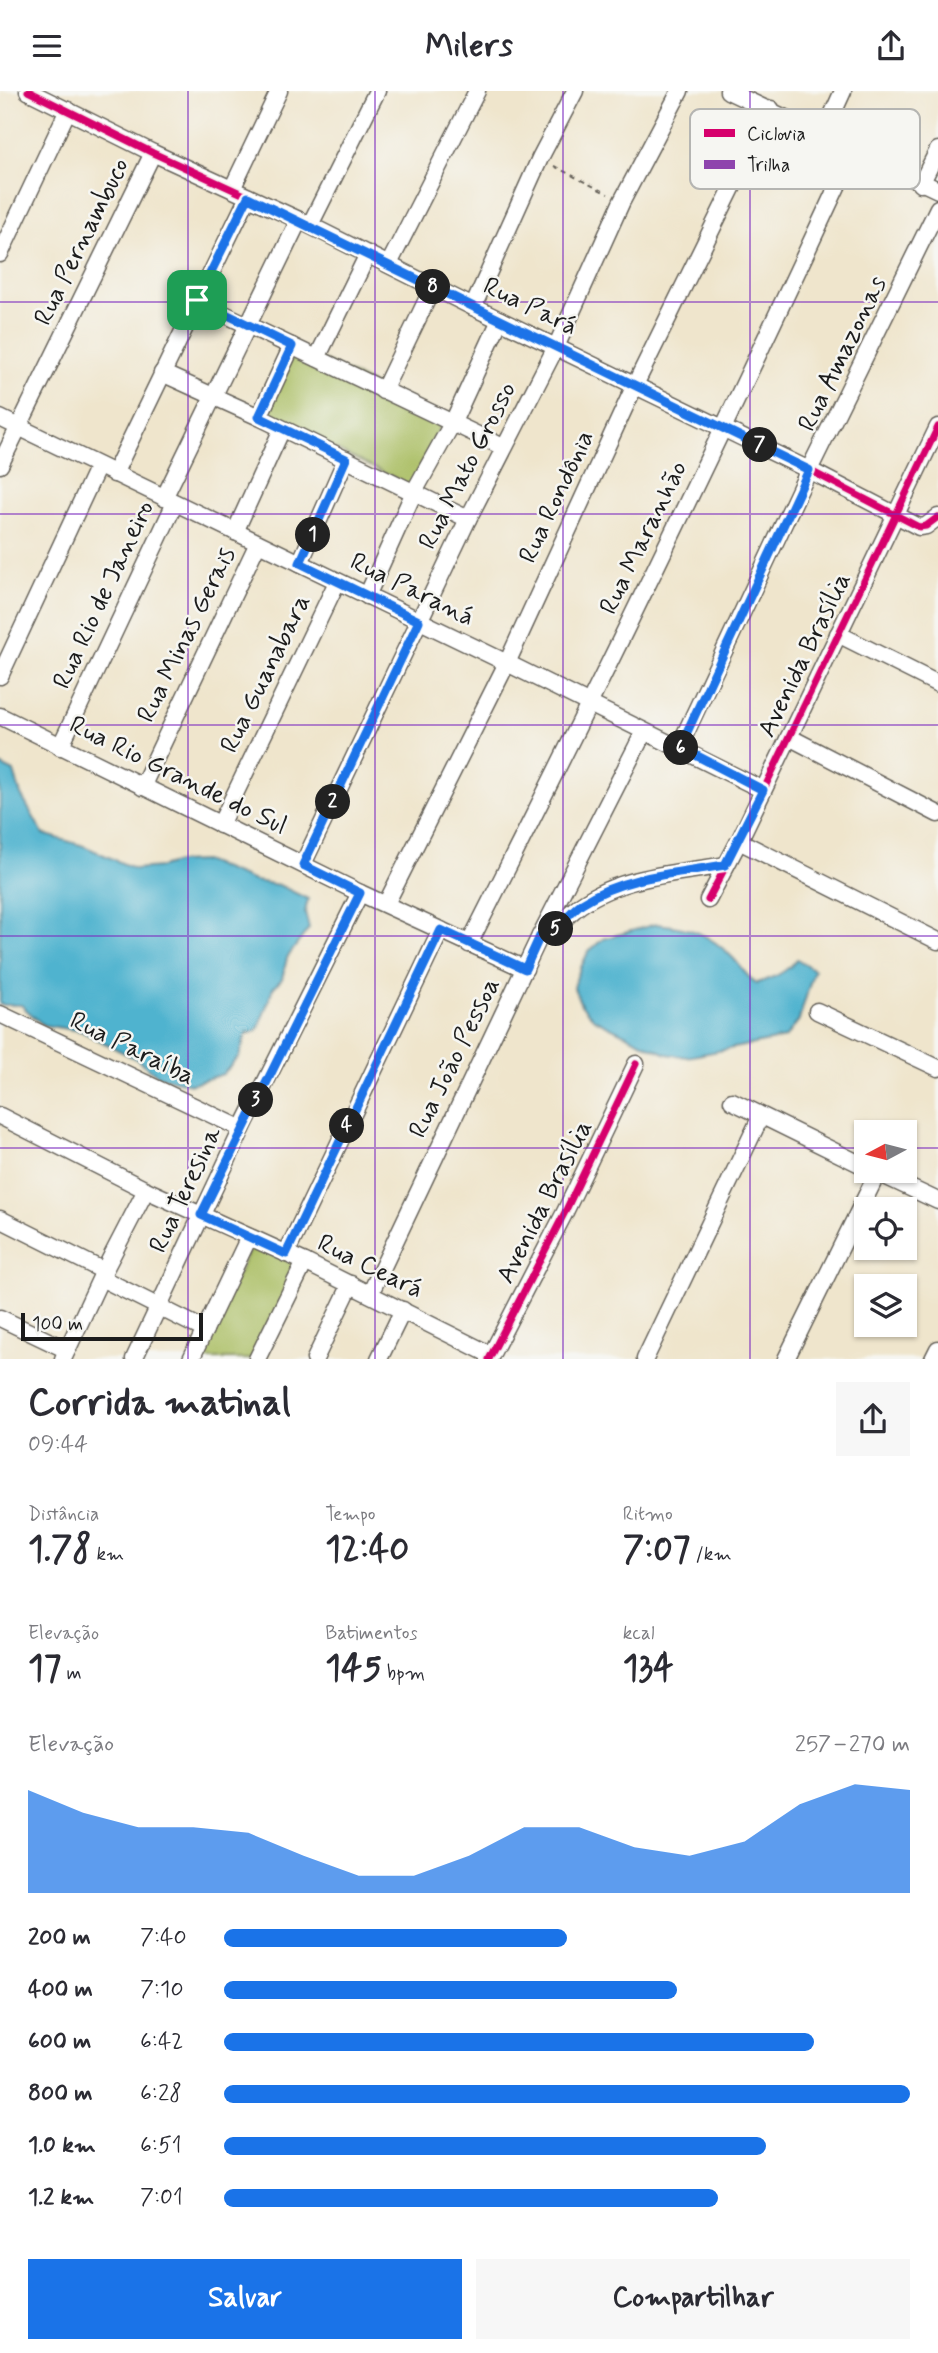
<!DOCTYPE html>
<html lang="pt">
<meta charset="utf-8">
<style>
body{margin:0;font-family:Mynerve,sans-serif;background:#f7f7f7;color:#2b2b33;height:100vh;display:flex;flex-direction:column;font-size:26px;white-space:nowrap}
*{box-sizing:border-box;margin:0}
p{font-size:23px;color:#7c7c81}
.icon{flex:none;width:38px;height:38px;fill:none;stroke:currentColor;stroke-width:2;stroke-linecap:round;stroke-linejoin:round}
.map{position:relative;height:1268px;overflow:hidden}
.details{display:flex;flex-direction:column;background:#fff;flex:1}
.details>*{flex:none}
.needle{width:46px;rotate:263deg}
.fabs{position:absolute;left:854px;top:1029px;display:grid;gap:14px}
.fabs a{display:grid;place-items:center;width:63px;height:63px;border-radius:0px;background:#fff;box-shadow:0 2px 5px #0004;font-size:35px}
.scale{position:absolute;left:21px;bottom:18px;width:182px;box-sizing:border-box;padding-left:7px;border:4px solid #1c1c1c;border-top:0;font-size:19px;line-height:24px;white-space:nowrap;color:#1c1c1c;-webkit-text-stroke:5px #f6f6f2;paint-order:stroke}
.pin{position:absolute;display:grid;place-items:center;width:60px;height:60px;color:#fff;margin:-30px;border-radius:14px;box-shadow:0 4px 10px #0006}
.km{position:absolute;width:35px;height:35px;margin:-18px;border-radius:50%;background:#222;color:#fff;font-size:19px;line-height:35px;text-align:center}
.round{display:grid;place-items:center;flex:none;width:74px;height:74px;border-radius:0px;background:#f7f7f7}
.summary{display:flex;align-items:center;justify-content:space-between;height:119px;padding:0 28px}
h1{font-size:38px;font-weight:800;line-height:52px}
.stats{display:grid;grid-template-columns:repeat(3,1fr);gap:10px;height:119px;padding:7px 28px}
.stats div{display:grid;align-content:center}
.stats b{font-size:35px;font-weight:800}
.stats small{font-size:19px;font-weight:400}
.stats p{font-size:19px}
.chart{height:196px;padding:14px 28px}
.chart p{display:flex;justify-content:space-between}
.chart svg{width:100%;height:126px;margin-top:7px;fill:#1a73e8;opacity:.7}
.primary-button{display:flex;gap:14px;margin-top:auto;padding:14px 28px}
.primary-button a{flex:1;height:80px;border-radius:0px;background:#1a73e8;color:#fff;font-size:28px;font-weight:800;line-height:80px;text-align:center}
.primary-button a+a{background:#f7f7f7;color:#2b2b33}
ul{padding:0 28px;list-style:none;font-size:23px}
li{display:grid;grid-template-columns:112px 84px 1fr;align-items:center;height:52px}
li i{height:18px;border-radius:9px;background:#1a73e8}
header{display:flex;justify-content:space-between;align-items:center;height:91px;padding:0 28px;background:#fff;font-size:32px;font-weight:800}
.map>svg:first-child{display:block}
</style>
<header><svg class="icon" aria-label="menu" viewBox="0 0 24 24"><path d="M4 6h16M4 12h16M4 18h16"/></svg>Milers<svg class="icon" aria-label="share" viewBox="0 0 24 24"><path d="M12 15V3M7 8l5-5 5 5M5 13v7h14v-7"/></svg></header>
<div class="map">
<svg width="938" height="1268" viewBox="0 0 938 1268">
<rect width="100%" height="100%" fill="#f6f6f2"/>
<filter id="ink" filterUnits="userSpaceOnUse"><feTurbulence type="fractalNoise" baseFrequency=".0143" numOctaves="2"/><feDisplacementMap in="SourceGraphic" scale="14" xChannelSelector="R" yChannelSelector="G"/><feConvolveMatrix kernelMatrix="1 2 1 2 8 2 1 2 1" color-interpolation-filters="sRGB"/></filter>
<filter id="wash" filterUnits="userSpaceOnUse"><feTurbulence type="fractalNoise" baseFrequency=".00686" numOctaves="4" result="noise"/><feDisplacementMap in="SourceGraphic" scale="28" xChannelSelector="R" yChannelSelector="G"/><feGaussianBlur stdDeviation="1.57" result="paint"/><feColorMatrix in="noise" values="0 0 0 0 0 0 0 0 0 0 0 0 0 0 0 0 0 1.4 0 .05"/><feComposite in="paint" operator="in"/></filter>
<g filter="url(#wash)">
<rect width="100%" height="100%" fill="#efe5cc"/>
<!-- green -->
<g fill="#aabe63" stroke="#636d40" stroke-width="2">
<polygon points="294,255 444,328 411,395 264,324"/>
<polygon points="253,1151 301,1174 257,1268 198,1268"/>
</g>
<!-- water -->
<g fill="#50b3cf" stroke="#366876" stroke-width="2">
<polygon points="0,674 14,681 21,704 43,743 84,755 135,778 161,776 178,771 204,770 254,790 279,794 308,808 305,821 309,837 287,867 282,888 273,897 258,939 246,943 239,966 223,983 191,993 159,985 136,968 81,940 43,934 21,914 0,914"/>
<path d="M 656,833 C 690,836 709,842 734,868 C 742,877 746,885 756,892 C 772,888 787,881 797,868 L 814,879 L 799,929 L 785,947 L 687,966 L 667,963 L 651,956 L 594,928 L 581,914 L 574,897 L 577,885 L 588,861 L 603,848 Z"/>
</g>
</g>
<g filter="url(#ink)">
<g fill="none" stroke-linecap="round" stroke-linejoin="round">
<defs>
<g id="minor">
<polyline points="28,0 153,62 299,129 473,216 809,379 919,436 926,435 938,426"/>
<polyline points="728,0 938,99"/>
<polyline points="823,44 843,0"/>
<polyline points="921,93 938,59"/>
<polyline points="232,98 279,0"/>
<polyline points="310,134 377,0"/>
<polyline points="0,163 68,19"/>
<polyline points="389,173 477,0"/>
<polyline points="197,210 503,356"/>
<polyline points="473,216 540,67 575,0"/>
<polyline points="317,267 368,163"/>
<polyline points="162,282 259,326 468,428"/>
<polyline points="383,300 433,196"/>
<polyline points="259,326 292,255"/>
<polyline points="0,327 507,572 763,699"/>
<polyline points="0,374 153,62"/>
<polyline points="114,383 248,106"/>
<polyline points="164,407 299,129"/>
<polyline points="235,441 282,338"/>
<polyline points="300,472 346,368"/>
<polyline points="367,505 414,401 453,331 500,229"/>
<polyline points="838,543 938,593"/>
<polyline points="0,585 98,375"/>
<polyline points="0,625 360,802 525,878"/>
<polyline points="789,646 938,723"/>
<polyline points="60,656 175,412"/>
<polyline points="679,656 809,379 938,117"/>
<polyline points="142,696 258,452"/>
<polyline points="220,734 337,491"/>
<polyline points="739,750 938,850"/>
<polyline points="303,773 468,428 556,256 622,110 680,0"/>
<polyline points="708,809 739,750 938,336"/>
<polyline points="386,813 507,572 635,294 771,18"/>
<path d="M 540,845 L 551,844 C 558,835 565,826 574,819 C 615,785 675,783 725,774"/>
<path d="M 469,853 C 602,591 730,326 854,59"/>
<polyline points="817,920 938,977"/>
<polyline points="0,923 242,1038"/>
<polyline points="732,1010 866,1076"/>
<polyline points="0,1025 146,1099 305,1171 491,1264"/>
<polyline points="874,1080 938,1110"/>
<polyline points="0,1128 104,1180"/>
<polyline points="286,1163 441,839"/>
<polyline points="101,1187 205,1239"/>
<polyline points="370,1203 540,845 644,641"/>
<polyline points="0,1227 67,1259"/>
<polyline points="63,1268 104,1180 146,1099"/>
<polyline points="134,1268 242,1038 360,802"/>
<polyline points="191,1268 249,1146"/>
<polyline points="257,1268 305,1171"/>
<polyline points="315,1268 351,1193"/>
<polyline points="379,1268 403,1219"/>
<polyline points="489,1268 565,1121 636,973"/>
<polyline points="645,1268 761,1025"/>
<polyline points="786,1268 878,1081"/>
<polyline points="933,1268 938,1258"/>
</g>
</defs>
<!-- minor casing -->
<use href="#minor" stroke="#66625a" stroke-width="19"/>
<!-- path -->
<polyline stroke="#66625a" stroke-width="2" stroke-dasharray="5 5" stroke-linecap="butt" points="554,75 608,103"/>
<!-- minor -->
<use href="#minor" stroke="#fff" stroke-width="16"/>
<!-- quiet -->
<path stroke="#8e44ad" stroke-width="5" stroke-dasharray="10 5" stroke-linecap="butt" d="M 540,845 L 551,844 C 558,835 565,826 574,819 C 615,785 675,783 725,774"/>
<defs>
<g id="cycleway">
<polyline points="28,0 153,62 299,129 473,216 809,379 919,436 926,435 938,426"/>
<polyline points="708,809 739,750 938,336"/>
<polyline points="489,1268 565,1121 636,973"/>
</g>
</defs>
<!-- cycleway casing -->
<use href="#cycleway" stroke="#f6f6f2" stroke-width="11"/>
<!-- cycleway -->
<use href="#cycleway" stroke="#d6006c" stroke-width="7"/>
</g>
</g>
<g fill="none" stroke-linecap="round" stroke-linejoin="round" filter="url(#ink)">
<defs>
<path id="route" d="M 248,106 L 809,379 L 680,656 L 763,699 L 725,774 C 678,782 623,785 582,812 C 570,821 561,832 551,844 L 540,845 L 525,878 L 441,839 L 286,1163 L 201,1124 L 360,802 L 303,774 L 419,530 L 300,472 L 346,368 L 259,326 L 292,255 L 197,209 Z"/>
</defs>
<!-- route casing -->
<use href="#route" stroke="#fff" stroke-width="14"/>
<!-- route -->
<use href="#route" stroke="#1a73e8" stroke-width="9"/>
</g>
<!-- grid -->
<path fill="none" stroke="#7b2cbf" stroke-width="2" stroke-opacity="0.55" d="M 188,0 L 188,1268M 375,0 L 375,1268M 563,0 L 563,1268M 750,0 L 750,1268M 0,211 L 938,211M 0,423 L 938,423M 0,634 L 938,634M 0,845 L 938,845M 0,1057 L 866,1057M 905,1057 L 938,1057"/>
<g text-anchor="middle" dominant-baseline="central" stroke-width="5" stroke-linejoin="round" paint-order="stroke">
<!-- street labels -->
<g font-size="26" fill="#1c1c1c" stroke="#f6f6f2">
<text transform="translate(82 151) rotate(-64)">Rua Pernambuco</text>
<text transform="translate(530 216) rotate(26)">Rua Pará</text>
<text transform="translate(843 263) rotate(-64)">Rua Amazonas</text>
<text transform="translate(468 375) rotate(-63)">Rua Mato Grosso</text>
<text transform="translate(557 406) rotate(-65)">Rua Rondônia</text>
<text transform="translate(644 447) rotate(-64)">Rua Maranhão</text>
<text transform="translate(412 499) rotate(26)">Rua Paraná</text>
<text transform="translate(104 504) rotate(-65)">Rua Rio de Janeiro</text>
<text transform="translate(187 544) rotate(-64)">Rua Minas Gerais</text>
<text transform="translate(805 564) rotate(-64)">Avenida Brasília</text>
<text transform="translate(266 583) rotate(-64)">Rua Guanabara</text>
<text transform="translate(178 685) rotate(26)">Rua Rio Grande do Sul</text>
<text transform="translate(132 958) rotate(26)">Rua Paraíba</text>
<text transform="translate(455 967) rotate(-64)">Rua João Pessoa</text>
<text transform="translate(186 1099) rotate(-65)">Rua Teresina</text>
<text transform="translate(545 1111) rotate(-63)">Avenida Brasília</text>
<text transform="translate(370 1176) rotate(26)">Rua Ceará</text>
</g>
</g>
<!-- legend -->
<rect x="690" y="18" width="230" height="80" rx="10" fill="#f6f6f2" stroke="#b5b5b2" stroke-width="2"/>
<rect x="704" y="38" width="31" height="8" fill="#d6006c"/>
<rect x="704" y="69" width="31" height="9" fill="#8e44ad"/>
<g font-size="19" fill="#1c1c1c">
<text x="747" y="49">Ciclovia</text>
<text x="747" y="80">Trilha</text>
</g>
</svg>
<div class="fabs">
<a><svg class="needle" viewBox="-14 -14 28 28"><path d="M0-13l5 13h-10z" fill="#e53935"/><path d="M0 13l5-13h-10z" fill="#7c7c81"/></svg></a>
<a><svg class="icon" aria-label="locate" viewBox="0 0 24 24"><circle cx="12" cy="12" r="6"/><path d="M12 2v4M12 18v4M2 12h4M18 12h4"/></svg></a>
<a><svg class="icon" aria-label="layers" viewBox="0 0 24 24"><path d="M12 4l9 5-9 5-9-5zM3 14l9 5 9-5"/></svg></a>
</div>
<div class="scale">100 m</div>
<div class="pin" style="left:197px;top:209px;background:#1e9e55"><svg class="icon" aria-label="arrive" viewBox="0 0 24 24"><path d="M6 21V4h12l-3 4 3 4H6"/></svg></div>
<b class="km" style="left:313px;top:444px">1</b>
<b class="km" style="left:333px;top:711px">2</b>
<b class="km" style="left:256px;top:1009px">3</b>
<b class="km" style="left:347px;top:1035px">4</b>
<b class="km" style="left:556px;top:838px">5</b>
<b class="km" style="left:681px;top:657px">6</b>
<b class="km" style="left:760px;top:354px">7</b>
<b class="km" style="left:433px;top:196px">8</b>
</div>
<section class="details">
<div class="summary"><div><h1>Corrida matinal</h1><p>09:44</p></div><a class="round"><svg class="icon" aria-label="share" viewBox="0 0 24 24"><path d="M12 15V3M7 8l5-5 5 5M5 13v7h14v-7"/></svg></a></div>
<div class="stats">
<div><p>Distância</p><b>1.78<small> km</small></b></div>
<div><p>Tempo</p><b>12:40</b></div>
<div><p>Ritmo</p><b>7:07<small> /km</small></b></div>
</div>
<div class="stats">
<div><p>Elevação</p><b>17<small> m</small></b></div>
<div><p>Batimentos</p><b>145<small> bpm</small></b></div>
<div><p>kcal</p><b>134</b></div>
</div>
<div class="chart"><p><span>Elevação</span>257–270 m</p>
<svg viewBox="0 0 160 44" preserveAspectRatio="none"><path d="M0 44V8L10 16L20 21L30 21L40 23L50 31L60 38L70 38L80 31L90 21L100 21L110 28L120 31L130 26L140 13L150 6L160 8V44z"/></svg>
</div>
<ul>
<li><b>200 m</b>7:40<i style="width:50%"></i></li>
<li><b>400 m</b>7:10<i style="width:66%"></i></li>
<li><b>600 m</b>6:42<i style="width:86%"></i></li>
<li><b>800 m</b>6:28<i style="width:100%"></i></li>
<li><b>1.0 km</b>6:51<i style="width:79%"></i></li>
<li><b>1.2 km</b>7:01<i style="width:72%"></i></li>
</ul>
<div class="primary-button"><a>Salvar</a><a>Compartilhar</a></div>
</section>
